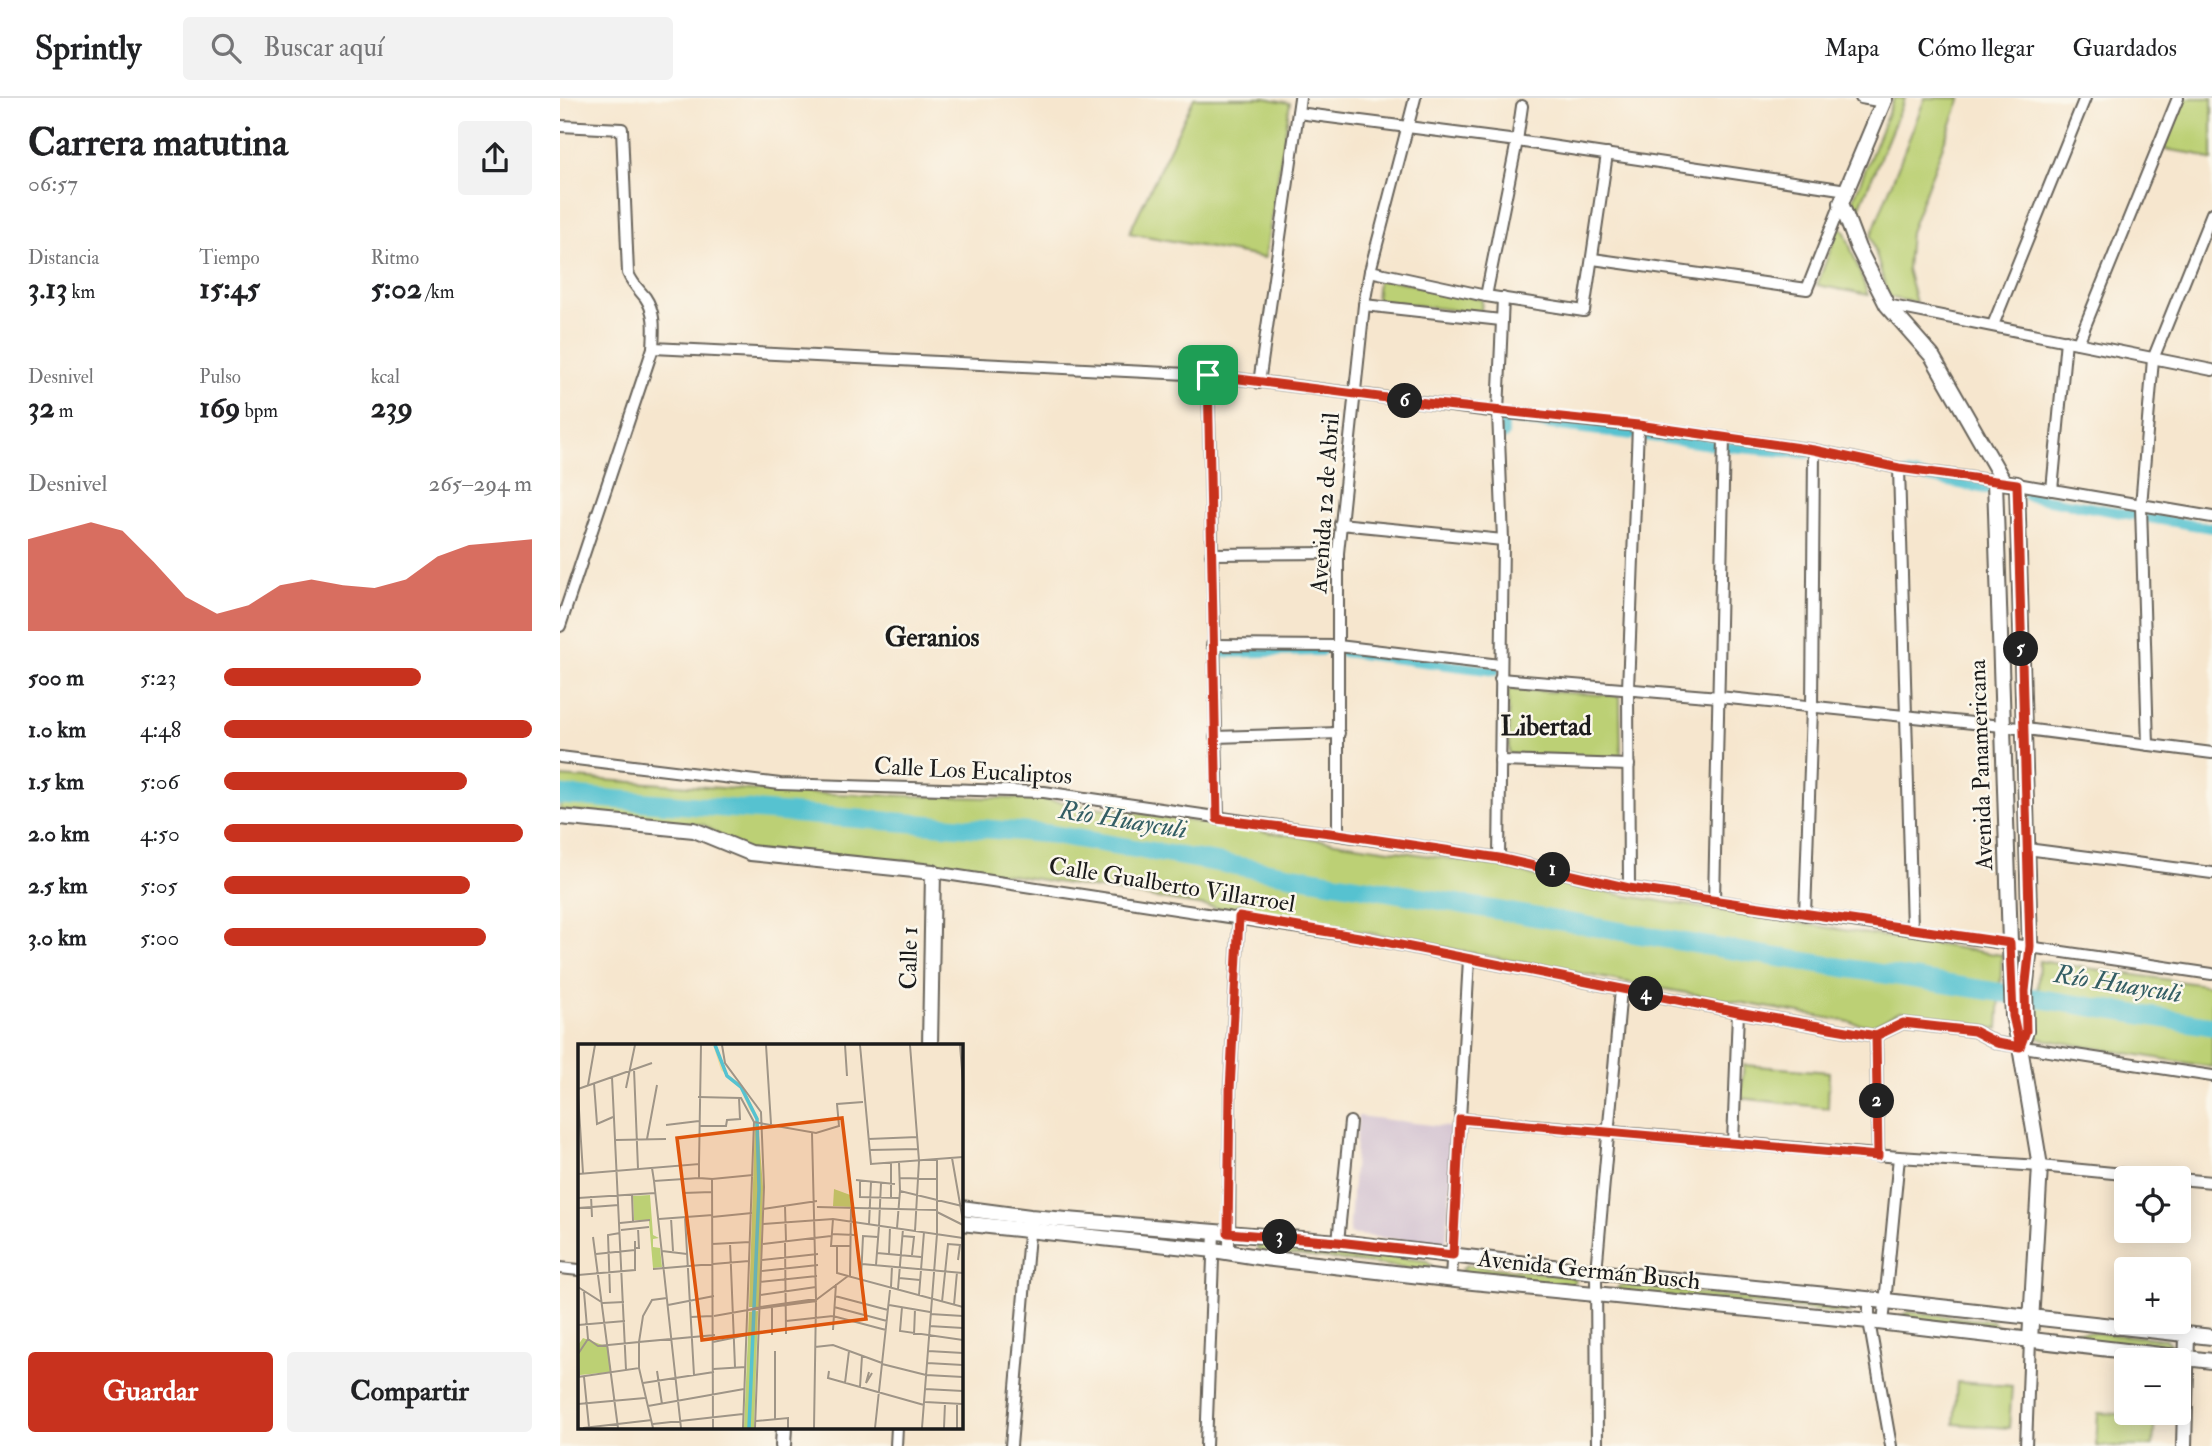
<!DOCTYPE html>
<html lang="es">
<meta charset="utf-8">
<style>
body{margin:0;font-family:"IM FELL Double Pica",serif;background:#f2f2f2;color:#202124;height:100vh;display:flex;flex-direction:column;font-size:26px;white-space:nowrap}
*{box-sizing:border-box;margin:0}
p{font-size:23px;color:#757577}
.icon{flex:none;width:38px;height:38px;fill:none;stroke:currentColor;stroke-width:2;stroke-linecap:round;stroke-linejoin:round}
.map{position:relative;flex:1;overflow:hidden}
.drawer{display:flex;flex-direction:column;background:#fff;width:560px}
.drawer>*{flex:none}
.controls{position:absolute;left:1554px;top:1068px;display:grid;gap:14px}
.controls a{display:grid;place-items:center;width:77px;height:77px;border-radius:7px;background:#fff;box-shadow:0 4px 18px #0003;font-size:35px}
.pin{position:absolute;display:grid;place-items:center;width:60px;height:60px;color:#fff;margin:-30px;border-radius:14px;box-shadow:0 4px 10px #0006}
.km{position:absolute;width:35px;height:35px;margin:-18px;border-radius:50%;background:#222;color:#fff;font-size:19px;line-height:35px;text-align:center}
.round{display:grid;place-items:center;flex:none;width:74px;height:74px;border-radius:7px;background:#f2f2f2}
.summary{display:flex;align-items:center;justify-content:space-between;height:119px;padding:0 28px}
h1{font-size:38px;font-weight:700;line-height:52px}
.stats{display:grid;grid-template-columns:repeat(3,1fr);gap:10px;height:119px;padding:7px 28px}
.stats div{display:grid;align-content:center}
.stats b{font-size:30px;font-weight:700}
.stats small{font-size:19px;font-weight:400}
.stats p{font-size:19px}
.chart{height:196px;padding:14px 28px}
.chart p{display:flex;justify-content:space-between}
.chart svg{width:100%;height:126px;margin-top:7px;fill:#c8321e;opacity:.7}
.cta{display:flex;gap:14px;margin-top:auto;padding:14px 28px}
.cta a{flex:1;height:80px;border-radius:7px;background:#c8321e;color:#fff;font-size:28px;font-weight:700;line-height:80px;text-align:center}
.cta a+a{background:#f2f2f2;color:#202124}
ul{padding:0 28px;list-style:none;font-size:23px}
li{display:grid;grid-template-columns:112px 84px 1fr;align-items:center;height:52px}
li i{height:18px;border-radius:9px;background:#c8321e}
header{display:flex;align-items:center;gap:42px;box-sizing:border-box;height:98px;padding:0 35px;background:#fff;border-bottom:2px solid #e0e0e0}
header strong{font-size:33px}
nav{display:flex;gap:38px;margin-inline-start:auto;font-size:24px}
.search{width:490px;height:63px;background:#f2f2f2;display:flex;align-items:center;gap:18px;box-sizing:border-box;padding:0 24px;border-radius:7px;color:#757577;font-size:26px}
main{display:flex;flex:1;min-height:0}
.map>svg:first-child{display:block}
</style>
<header>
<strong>Sprintly</strong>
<div class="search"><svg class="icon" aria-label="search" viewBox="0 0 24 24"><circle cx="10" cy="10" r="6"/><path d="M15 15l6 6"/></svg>Buscar aquí</div>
<nav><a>Mapa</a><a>Cómo llegar</a><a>Guardados</a></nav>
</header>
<main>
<section class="drawer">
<div class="summary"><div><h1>Carrera matutina</h1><p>06:57</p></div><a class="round"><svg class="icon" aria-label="share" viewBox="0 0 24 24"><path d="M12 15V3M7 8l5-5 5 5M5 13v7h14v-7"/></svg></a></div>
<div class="stats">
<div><p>Distancia</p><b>3.13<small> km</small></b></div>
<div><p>Tiempo</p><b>15:45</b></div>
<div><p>Ritmo</p><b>5:02<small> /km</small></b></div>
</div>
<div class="stats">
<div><p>Desnivel</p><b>32<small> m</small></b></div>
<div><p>Pulso</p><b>169<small> bpm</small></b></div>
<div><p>kcal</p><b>239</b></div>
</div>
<div class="chart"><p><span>Desnivel</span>265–294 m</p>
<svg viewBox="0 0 160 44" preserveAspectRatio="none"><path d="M0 44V12L10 9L20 6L30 9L40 20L50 32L60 38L70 35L80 28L90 26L100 28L110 29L120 26L130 18L140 14L150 13L160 12V44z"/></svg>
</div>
<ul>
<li><b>500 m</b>5:23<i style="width:64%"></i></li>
<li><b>1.0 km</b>4:48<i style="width:100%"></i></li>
<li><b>1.5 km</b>5:06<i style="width:79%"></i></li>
<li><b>2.0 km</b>4:50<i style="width:97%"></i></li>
<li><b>2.5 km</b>5:05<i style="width:80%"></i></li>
<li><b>3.0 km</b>5:00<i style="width:85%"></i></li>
</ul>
<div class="cta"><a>Guardar</a><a>Compartir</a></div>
</section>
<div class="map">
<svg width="1652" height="1348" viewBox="0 0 1652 1348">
<rect width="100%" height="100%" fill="#fbf7ec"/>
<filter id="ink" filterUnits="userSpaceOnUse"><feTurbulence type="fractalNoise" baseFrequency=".0143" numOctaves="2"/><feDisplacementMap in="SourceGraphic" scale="14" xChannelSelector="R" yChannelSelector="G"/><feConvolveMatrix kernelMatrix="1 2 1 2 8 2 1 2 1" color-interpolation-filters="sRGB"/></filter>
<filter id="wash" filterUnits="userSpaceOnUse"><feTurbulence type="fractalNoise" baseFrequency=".00686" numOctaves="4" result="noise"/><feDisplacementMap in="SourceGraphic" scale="28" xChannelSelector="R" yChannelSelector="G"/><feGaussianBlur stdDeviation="1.57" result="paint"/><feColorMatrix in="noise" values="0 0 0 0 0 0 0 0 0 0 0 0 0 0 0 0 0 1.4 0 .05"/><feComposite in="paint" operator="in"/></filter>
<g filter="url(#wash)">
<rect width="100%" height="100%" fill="#f6e6ce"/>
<!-- industrial -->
<polygon fill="#cfbdce" points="798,1018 895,1030 886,1147 789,1136"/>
<!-- green -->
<g fill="#bcd074" stroke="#6c7648" stroke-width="2">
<polygon points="634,0 705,0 730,5 705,160 569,135"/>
<polygon points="1334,0 1345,0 1298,113 1293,102"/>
<polygon points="1365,0 1401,0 1350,134 1347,171 1356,205 1328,199 1311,138"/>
<polygon points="1624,0 1652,0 1652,63 1636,56 1603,51"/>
<polygon points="1279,129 1284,132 1308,197 1257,187"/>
<polygon points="822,180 922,201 921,214 919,215 818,203 816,201 818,182"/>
<polygon points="948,591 1060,598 1061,660 949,656"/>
<polygon points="0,679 234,695 480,701 939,768 1000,785 1068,798 1442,857 1438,931 1340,913 1312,928 1060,883 771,828 369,764 183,753 144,727 0,712"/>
<polygon points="1479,863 1652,888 1652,969 1475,940"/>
<polygon points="1184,967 1269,974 1268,1010 1180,1000"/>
<polygon points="701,1144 867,1163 872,1168 866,1172 700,1153 696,1148"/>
<polygon points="907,1167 1011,1178 1016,1183 1010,1187 906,1176 902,1171"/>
<polygon points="1062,1187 1285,1211 1290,1216 1057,1193 1058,1189"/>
<polygon points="1348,1214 1432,1223 1437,1228 1434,1232 1343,1220 1344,1216"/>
<polygon points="1515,1233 1605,1241 1610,1246 1604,1250 1514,1241 1510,1236"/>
<polygon points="1397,1284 1452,1288 1449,1330 1394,1326"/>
<polygon points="1538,1315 1595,1318 1593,1348 1536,1348"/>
</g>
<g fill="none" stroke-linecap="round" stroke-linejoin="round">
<!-- canal -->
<g stroke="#56c2d0" stroke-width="10">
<polyline points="944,337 944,321 1072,337"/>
<polyline points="1084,338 1159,348"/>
<polyline points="1170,349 1248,356"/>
<polyline points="1347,376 1426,391"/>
<polyline points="1467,398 1573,417"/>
<polyline points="1589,420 1652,430"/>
<polyline points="783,554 935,573"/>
<polyline points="658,567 657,555 762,553"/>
</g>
<!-- river -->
<polyline stroke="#56c2d0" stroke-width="19" points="0,697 490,736 1147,848 1652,928"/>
</g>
</g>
<g filter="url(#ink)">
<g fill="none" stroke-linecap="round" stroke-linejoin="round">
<defs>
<g id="street">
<polyline points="1301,0 1324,4"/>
<polyline points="738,15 957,43 1287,92"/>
<path d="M 0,28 L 62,31 L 68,175 C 72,185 78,191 85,199 C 96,215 94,232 93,250 L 0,528"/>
<polyline points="1033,161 1247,191 1281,105"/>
<polyline points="810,173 926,198 1024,213 1047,56"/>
<polyline points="926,198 957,43 962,8"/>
<polyline points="804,207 941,222"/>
<polyline points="1327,207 1652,272"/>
<polyline points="1433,227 1525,0"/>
<polyline points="1518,245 1618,0"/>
<polyline points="93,250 648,277 938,314 1078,328 1254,352 1339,370 1435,383"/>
<polyline points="648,277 658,721"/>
<polyline points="699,285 740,0"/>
<polyline points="1339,370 1352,830"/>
<polyline points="1457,386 1652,419"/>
<polyline points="1492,392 1506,242"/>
<polyline points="780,426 943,442"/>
<polyline points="651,456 778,455"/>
<polyline points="652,547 778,548 940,567"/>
<polyline points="940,581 1159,599 1442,628 1652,655"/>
<polyline points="655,639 779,635"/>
<polyline points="1588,647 1581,408 1593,261 1652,115"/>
<polyline points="0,659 220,686 484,694 939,760 1069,790 1652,876"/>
<polyline points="940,663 1069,667"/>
<polyline points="778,735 778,455 804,207 810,173 855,0"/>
<polyline points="1467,751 1652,775"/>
<polyline points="939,760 943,442 938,314 943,200"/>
<polyline points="373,774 805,840 1178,914 1316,938 1343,925 1414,933 1437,945 1652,978"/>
<polyline points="1069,790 1068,591 1078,328"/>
<polyline points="1154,803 1164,340"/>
<polyline points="1245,817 1252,610 1254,352"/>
<polyline points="1316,938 1318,1058"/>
<polyline points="900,1021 1339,1059 1480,1068 1605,1080"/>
<polyline points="1173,1045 1178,914"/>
<polyline points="1619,1081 1652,1084"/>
<polyline points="778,1144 790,1024"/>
<polyline points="669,1154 670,992 679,819"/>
<polyline points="0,1170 19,1172"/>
<polyline points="891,1181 909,861"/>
<polyline points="1309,1201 1309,1223 1331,1348"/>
<polyline points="1323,1226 1339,1059"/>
<polyline points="336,1348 337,1329"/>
<polyline points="451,1348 470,1125"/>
<polyline points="646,1348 654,1134"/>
<polyline points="1037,1348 1036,1174 1061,891"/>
<polyline points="1466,1348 1470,1242"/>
</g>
<g id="secondary">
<polyline points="1325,0 1281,105 1298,150 1327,207 1372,258 1444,384"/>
<polygon points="1435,383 1457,386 1470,848 1465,893 1466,933 1460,949 1453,918 1450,845"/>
<polyline points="0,719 134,732 190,755 373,774 370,947"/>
<polyline points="1460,949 1480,1068 1470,1242"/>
<polyline points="401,1110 470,1119 778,1144 1036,1174 1326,1203 1652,1239"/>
<polyline points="401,1125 654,1152 704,1160 913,1184 1309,1223 1652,1263"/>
<polyline points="223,1348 224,1329"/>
<polyline points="1624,1348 1627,1237"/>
</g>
</defs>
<!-- street casing -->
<use href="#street" stroke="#68635a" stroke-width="14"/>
<!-- secondary casing -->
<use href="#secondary" stroke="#68635a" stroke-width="18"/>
<!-- street -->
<use href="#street" stroke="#fff" stroke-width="10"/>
<!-- secondary -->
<use href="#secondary" stroke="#fff" stroke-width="14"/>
</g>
</g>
<g fill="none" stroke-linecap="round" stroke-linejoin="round" filter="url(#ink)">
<defs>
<polyline id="route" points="648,277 657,721 778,736 939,760 1069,790 1450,845 1453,918 1460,949 1437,945 1414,933 1343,925 1316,938 1318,1058 900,1021 893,1157 778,1144 668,1135 670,992 679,819 805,840 1178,914 1316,938 1343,925 1414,933 1437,945 1460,949 1466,933 1465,893 1470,848 1457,386 1339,370 1254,352 1078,327 866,305 648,277"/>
</defs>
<!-- route casing -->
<use href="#route" stroke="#fff" stroke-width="14"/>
<!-- route -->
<use href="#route" stroke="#c8321e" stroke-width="9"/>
</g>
<g text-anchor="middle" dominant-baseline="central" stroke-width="5" stroke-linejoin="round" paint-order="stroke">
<!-- street labels -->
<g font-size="24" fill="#1c1c1c" stroke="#fbf7ec">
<text transform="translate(765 405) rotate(-86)">Avenida 12 de Abril</text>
<text transform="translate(1421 667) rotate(-92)">Avenida Panamericana</text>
<text transform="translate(413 673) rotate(3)">Calle Los Eucaliptos</text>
<text transform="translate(612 787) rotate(9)">Calle Gualberto Villarroel</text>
<text transform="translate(349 860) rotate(-89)">Calle 1</text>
<text transform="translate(1029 1172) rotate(6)">Avenida Germán Busch</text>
</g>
<!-- neighbourhood labels -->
<g font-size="26" font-weight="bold" fill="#1c1c1c" stroke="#fbf7ec">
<text x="372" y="540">Geranios</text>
<text x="986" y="629">Libertad</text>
</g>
<!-- water labels -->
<g font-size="26" font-style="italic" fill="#335e64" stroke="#fbf7ec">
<text transform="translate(563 722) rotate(9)">Río Huayculi</text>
<text transform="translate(1558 886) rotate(9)">Río Huayculi</text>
</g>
</g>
<!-- overview -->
<g transform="translate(18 946)">
<rect width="385" height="385" fill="#f6e6ce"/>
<path d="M 177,79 L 180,79 L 185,143 L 181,263 L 171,263 ZM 256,145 L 275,152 L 274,163 L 255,162 ZM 72,151 L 75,191 L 81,194 L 75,195 L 75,203 L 82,204 L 84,223 L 75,224 L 71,177 L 56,176 L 55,152 ZM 180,267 L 176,384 L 166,384 L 171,268 ZM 5,294 L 30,303 L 33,328 L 2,331 L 0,301 Z" fill="#bcd074"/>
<path d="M 135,1 L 150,31 L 164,42 L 182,77 L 171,65 L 162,43 L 143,26 Z" fill="#eeda9e"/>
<path fill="none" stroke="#56c2d0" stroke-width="3.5" d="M 137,1 L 149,32 L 163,43 L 179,75 L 181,145 L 171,384"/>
<path fill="none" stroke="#9f9587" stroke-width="2" d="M 144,1 L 147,19 L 183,68 L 186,143 L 177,384M 188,1 L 193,80M 267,1 L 269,32M 282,1 L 293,120 L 385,113M 332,1 L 341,117 L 337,187M 382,1 L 385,39M 56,25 L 60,125M 34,33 L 48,326M 16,39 L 19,80 L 35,73M 10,41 L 17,1M 48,44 L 57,1M 0,45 L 74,19M 0,50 L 5,129M 120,53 L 163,54 L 176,78 L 165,384M 176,78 L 238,89 L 261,82 L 259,60 L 285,58M 88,81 L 121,77M 121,82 L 148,82 L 149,76 L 162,75 L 161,54M 234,89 L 238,255M 69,95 L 79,41M 290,95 L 340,93M 37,96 L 88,95M 291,106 L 341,105M 374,114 L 385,177M 321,118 L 322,147 L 384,162M 121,120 L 123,1M 74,124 L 76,137 L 121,134M 0,130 L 121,120 L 121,134 L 134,135 L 135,384M 322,134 L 359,135M 134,135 L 175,131M 278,136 L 317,140M 76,137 L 103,384M 282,137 L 282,153 L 321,154M 105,149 L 134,148M 54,151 L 55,177M 13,152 L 14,173M 0,154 L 78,149M 313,154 L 313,119M 207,162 L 208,197M 239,163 L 359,166M 0,164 L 41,161M 185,165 L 239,157M 359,168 L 385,181M 107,173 L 116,331M 134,173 L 174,169M 93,174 L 95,207M 81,175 L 135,171M 255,175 L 253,202 L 272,202M 42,179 L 72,176M 185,180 L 255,175 L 385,194M 291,180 L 293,138M 301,182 L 303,139M 319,184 L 322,147M 43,186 L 71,183M 253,190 L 277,191M 324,192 L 336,193 L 334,211M 15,193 L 40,384M 207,197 L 208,290M 152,199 L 157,323M 134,200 L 172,198M 185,200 L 253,192M 259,202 L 259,229 L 270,232M 57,204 L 61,204 L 60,184M 84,207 L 109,210M 299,209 L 343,213M 18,210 L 57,206M 311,210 L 312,183M 183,216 L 240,210M 284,220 L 385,229M 298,221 L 301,182M 75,225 L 171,217M 183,227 L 240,221M 0,231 L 57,226 L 57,197M 272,232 L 273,164M 321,234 L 342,236M 283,235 L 285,192 L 300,193M 182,238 L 239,232M 0,243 L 25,259 L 46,258M 313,243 L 314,222M 320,245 L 325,185M 6,248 L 10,295M 32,249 L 30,191 L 42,189M 182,251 L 238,243M 341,251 L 346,188M 257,252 L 310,266M 238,255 L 238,257 L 170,266 L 182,263 ZM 238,256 L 270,232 L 385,263M 364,258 L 370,200 L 382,201 L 380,216M 90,261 L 136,252M 311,261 L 352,268M 376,261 L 379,228M 256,263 L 309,277M 324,263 L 322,287 L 385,296M 352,270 L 385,272M 136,272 L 170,266M 113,273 L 134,272M 208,277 L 255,272 L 308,286M 0,281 L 47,277M 351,282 L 385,284M 255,286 L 258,240M 194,291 L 194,264M 336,291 L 337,265M 10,295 L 20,302 L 61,298 L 65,272 L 74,256 L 89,254M 135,298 L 169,291M 237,303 L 255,301 L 304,319M 350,307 L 385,309M 349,319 L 385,321M 304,320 L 348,331 L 385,333M 61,324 L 61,298 L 137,291M 135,325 L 168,323M 79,327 L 84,360M 251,327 L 250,334 L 346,361M 291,328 L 288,339 L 294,329M 1,332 L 0,310 L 10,295M 0,333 L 61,324 L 75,384M 6,333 L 11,383M 65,339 L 136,328M 267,339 L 271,307M 282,343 L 284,312M 347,345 L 385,347M 347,358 L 385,360M 0,360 L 67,354M 70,362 L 166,345M 197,375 L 197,307M 178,377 L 210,374 L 210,384M 75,380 L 165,370M 5,384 L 74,376M 236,384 L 238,257M 297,384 L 312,246M 344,384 L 359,190 L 359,115M 366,384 L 367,359M 379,384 L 379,360"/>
<path fill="#de560d" fill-opacity="0.15" stroke="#de560d" stroke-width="3.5" d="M 264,74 L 288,275 L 124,296 L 99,94 Z"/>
<rect width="385" height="385" fill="none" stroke="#1c1c1c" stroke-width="3.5"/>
</g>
</svg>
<div class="controls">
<a><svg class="icon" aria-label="locate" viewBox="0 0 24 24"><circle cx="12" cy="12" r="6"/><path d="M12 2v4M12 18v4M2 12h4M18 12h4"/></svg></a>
<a>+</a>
<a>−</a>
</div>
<div class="pin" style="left:648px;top:277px;background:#1e9e55"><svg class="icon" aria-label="arrive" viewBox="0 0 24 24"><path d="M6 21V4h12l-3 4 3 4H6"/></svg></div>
<b class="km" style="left:993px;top:772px">1</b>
<b class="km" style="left:1317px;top:1003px">2</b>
<b class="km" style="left:720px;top:1139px">3</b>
<b class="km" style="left:1086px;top:896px">4</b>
<b class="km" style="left:1461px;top:551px">5</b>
<b class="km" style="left:845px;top:303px">6</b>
</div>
</main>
